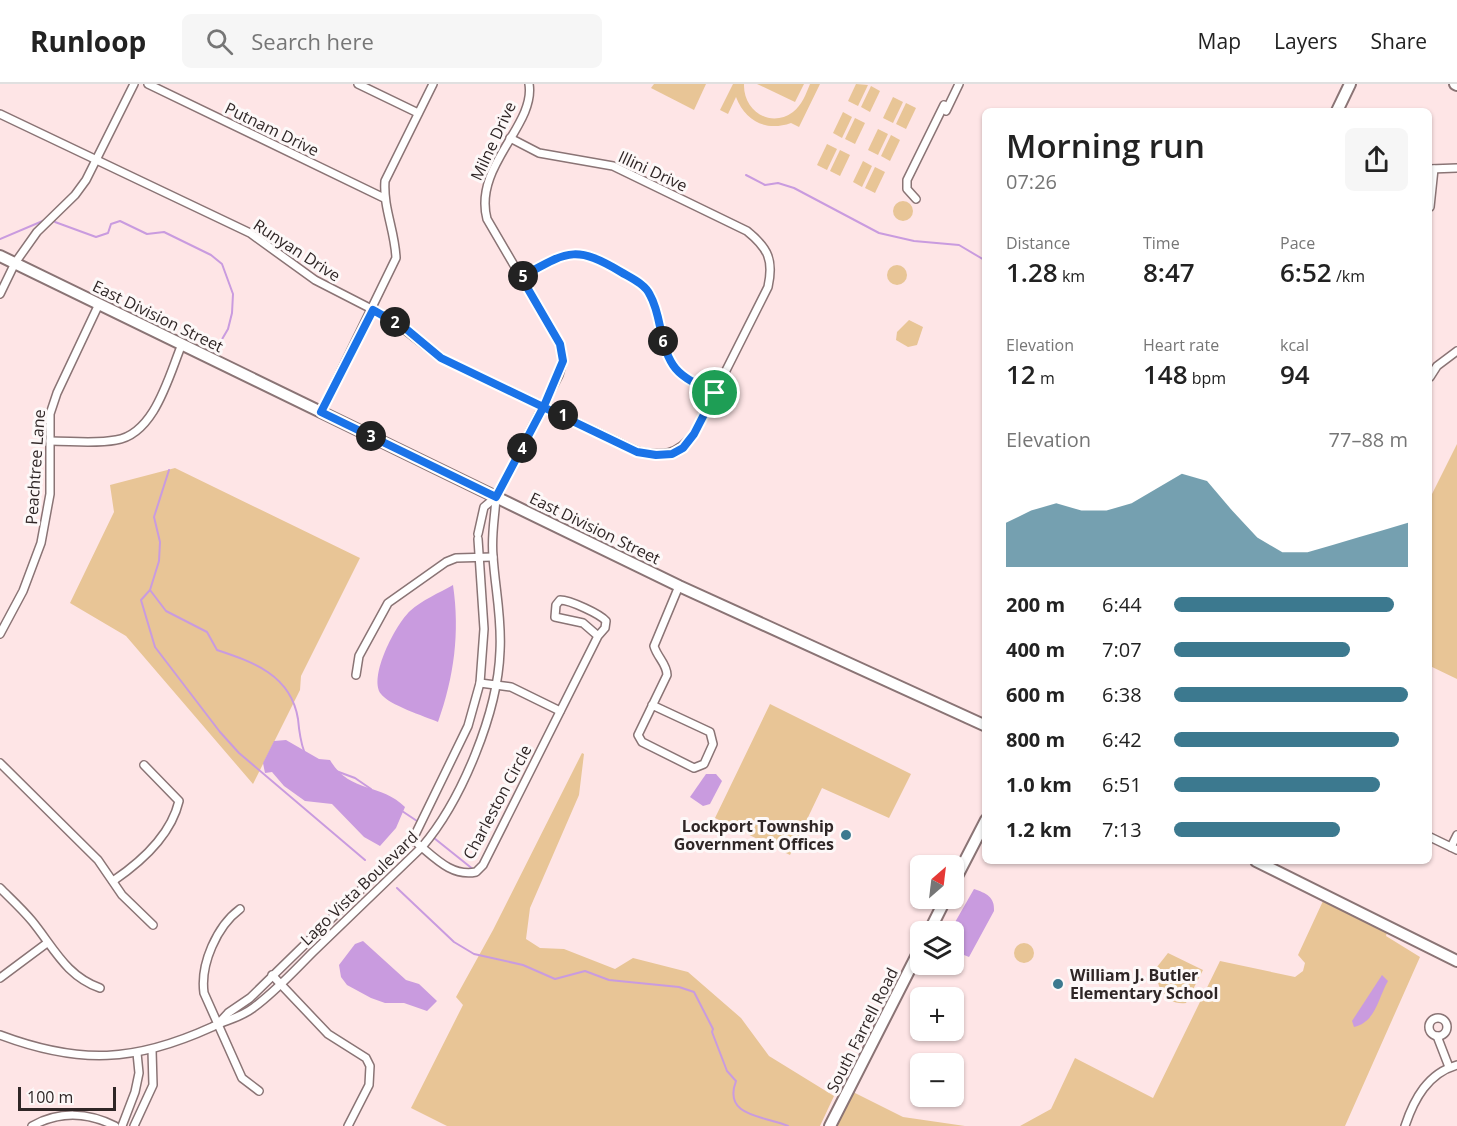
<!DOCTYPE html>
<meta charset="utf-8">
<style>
body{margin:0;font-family:"Open Sans",sans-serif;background:#f6f6f6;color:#222;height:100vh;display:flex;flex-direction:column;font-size:22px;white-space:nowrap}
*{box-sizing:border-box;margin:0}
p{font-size:20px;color:#767676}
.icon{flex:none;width:33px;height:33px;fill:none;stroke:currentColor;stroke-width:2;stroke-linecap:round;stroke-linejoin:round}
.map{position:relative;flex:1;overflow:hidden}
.details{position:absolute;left:982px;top:24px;width:450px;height:756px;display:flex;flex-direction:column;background:#fff;border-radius:9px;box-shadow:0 2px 4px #0004}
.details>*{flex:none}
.needle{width:39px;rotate:28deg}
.buttons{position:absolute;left:910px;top:771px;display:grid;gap:12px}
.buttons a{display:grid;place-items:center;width:54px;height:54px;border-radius:9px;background:#fff;box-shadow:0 2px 4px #0004;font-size:30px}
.scale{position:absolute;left:18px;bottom:15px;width:98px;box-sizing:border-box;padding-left:6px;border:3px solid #2f2626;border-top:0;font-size:16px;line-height:21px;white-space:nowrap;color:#2f2626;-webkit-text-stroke:4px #fdf8f8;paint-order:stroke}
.pin{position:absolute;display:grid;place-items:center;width:51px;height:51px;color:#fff;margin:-26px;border:3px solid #fff;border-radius:50%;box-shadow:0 2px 6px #0007}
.km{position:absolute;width:30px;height:30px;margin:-15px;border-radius:50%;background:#222;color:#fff;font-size:16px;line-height:30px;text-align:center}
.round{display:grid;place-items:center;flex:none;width:63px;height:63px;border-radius:9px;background:#f6f6f6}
.overview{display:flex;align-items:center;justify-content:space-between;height:102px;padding:0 24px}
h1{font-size:33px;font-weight:600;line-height:45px}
.metrics{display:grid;grid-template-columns:repeat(3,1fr);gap:9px;height:102px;padding:6px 24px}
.metrics div{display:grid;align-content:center}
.metrics b{font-size:26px;font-weight:600}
.metrics small{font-size:16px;font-weight:400}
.metrics p{font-size:16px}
.chart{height:168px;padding:12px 24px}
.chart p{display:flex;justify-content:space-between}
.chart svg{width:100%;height:108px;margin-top:6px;fill:#3c798f;opacity:.7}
ul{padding:0 24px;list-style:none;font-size:20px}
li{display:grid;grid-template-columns:96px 72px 1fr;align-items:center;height:45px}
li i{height:15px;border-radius:8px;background:#3c798f}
header{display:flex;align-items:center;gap:36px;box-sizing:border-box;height:84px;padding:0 30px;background:#fff;border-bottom:2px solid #e0e0e0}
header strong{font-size:28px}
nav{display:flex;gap:33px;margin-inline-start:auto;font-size:21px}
.search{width:420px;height:54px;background:#f6f6f6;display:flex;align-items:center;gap:15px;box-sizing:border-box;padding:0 21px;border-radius:9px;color:#767676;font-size:22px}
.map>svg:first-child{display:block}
</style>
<header>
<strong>Runloop</strong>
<div class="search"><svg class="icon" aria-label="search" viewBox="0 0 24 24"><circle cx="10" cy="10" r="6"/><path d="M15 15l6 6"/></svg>Search here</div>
<nav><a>Map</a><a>Layers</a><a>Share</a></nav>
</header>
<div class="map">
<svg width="1457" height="1042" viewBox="0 0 1457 1042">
<rect width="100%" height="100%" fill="#fee5e6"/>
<!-- green -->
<g fill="#e8c596">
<polygon points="654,0 706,0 694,26 651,4"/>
<path d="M 733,0 L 744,0 C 743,26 770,45 793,28 C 802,21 806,10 810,0 L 820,0 L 799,43 L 791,39 C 766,48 745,37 736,13 L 728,30 L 720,26 Z"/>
<polygon points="757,0 804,0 795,18"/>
<polygon points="856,0 868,1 858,22 848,17"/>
<polygon points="871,2 880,7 870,28 861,23"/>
<polygon points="893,13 903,18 893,39 883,34"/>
<polygon points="906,19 916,24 906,45 896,40"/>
<polygon points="843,28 852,33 842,54 833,49"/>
<polygon points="855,34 865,39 855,60 845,55"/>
<polygon points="878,45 888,50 878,71 868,66"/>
<polygon points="891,51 900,56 890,77 881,72"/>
<polygon points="827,60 837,65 827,86 817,81"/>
<polygon points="840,66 850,71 840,92 830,87"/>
<polygon points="863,77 872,82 862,103 853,98"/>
<polygon points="875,83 885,88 875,109 865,104"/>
<circle cx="903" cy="127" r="10"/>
<circle cx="897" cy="191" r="10"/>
<polygon points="909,236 923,243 917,261 908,263 896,256 897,248"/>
<polygon points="1457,360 1457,595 1430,582 1430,414"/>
<polygon points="175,384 360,474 301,592 300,606 253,700 126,552 70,519 114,428 110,401"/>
<polygon points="770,620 911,690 889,734 822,704 790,771 715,734"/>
<polygon points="582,669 584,670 579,711 530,824 526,855 540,864 564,865 615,885 633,874 688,888 741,934 769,972 834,1012 820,1042 447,1042 411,1024 463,921 456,913 493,846"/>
<polygon points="1323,817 1387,848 1386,852 1420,873 1345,1042 1020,1042 1051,1025 1075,974 1153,1014 1220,877 1295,893 1303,887 1305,879 1298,871"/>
<circle cx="1024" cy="869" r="10"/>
<path d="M 1168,869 L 1203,886 L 1186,919 C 1166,922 1154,901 1157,883 Z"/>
<polygon points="853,1008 903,1033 965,1042 836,1042"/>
</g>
<!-- water -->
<g fill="#c99bdf">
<path d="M 453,501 C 460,549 454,593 438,638 C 424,632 389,621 381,610 C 368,593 396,540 410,527 C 422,516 439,509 453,501 Z"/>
<path d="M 286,656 L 319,675 L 330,676 C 349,709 381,699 405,723 L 396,744 L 380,762 L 364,753 L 332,720 L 305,717 L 284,702 L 272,688 L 265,689 L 263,679 L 274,657 Z"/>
<polygon points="706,690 716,690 722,697 710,720 703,722 690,713"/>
<path d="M 974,805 C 986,809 995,813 994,827 L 969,873 L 954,867 L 954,848 L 950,847 Z"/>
<polygon points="363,857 406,896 419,900 437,917 427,927 404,919 385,919 371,914 347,901 341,893 339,881 355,860"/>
<path d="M 1382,891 L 1388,897 C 1378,914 1376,938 1354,943 L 1352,937 Z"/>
</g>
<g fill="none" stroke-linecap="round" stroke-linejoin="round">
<!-- stream -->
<g stroke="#c99bdf" stroke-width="2">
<polyline points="746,91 765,101 778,99 794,104 879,149 914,157 959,161 986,177"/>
<polyline points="55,138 96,153 108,149 111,140 120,137 147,150 164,148 211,171 222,180 233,210 232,229 228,245 214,269"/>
<polyline points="0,155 45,136"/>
<polyline points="169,386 154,433 160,458 159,477 150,506 141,516 155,563 220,648 239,669 365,776"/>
<path d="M 150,506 L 166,527 L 207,548 L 217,566 C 253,578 291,591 298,635 C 299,646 300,656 304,667"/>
<polyline points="336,687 355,694 371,705"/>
<polyline points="402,727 417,737"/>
<polyline points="434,754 474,786"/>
<path d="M 397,804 L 454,858 L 474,870 L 523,881 L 555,895 L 585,887 L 609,896 L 679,903 L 694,908 L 713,945 L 712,948 L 727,987 L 736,997 C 722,1034 767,1032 788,1042"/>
</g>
<defs>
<g id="street">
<polyline points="148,0 384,114"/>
<polyline points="358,0 418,29"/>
<polyline points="946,27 959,0"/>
<path d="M 0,30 L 250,149 L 315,196 L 391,235 L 441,274 L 637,367 C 663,373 677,371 694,350 L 768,203 C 774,176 768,164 747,147 L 613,82 L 539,69 L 510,54"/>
<polyline points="1430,85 1457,84"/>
<polyline points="916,115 907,105 907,96 944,21"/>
<polyline points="1430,123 1434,85"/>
<path d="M 521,193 C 567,168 574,160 621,188 C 631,194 645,200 650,210 C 662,232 659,260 673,281 C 682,295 700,301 715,309"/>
<polyline points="0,210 15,179 37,148 75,111 86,96 134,0"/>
<polyline points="1430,293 1437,282 1457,267"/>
<path d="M 321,328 L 396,174 C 395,147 383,124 385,97 L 433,0"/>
<path d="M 50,357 C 72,357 95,360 116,356 C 155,350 169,291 182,260"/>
<path d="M 478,450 L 484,423 L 496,413 L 559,291 L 563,277 L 560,260 L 487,135 C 473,82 536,41 529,0"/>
<polyline points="0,550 23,507 41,459 50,410 50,330 57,309 99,220"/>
<polyline points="356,591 359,572 388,519 446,478 456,474 493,473"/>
<polyline points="480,599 511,603 560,627"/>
<path d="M 652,621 L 710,648 L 713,660 L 704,680 L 694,684 L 642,658 L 638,651 L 667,591 C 667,580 657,573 654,562 L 679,502"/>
<polyline points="0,679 98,776 122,811 153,841"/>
<polyline points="1430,753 1457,766"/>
<path d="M 418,760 C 435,774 452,793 476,788 L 483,781 L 598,552 L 605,544 L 606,537 C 600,530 570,516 560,516 L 556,521 L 555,533 L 583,539 L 598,552"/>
<polyline points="1451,763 1457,751"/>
<path d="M 113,797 C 141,778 171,751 179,717 L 144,681"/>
<path d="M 0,804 C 11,815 22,825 32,837 C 54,864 66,892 100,904"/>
<path d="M 240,825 C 217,842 200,880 204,909 L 242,994 L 259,1007"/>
<polyline points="272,891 328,950 366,974 370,982 369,1001 348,1042"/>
<polyline points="0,894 47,859"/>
<circle cx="1438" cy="943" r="9"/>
<polyline points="218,940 228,929 250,914 413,755 468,642 480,599 484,545 478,455"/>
<path d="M 0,951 C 80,981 135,978 212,943 C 226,936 240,934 253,924 C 275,908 294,887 313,868 C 349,833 386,798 422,763 C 462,716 498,628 500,567 C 502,534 495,504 493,472 C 491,451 495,433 496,413"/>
<polyline points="1437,952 1449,983"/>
<path d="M 32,1042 C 59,1027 88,1028 115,1042"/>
<polyline points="122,1042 135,1008 139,989 137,969"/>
<polyline points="134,1042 153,1001 152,966"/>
<path d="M 1405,1042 C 1414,1015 1428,989 1457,981"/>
</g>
<g id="secondary">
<polyline points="1455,0 1457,1"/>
<polyline points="1337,27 1350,0"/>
<polyline points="0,172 679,502 986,642"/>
<polyline points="1256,777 1457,877"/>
<polyline points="954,798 986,736"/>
<polyline points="929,848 946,814"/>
<polyline points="830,1042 921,863"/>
</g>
</defs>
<!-- street casing -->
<use href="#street" stroke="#8a7475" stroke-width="10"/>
<!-- secondary casing -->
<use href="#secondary" stroke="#8a7475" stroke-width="14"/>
<!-- street -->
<use href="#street" stroke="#fff" stroke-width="7"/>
<!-- secondary -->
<use href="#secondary" stroke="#fff" stroke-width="10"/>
</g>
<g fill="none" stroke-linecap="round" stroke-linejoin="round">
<defs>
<path id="route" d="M 715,309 L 694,350 L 683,364 L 672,370 L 656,371 L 637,368 L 441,274 L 405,244 L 373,226 L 321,328 L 496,413 L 544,322 L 563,277 L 560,260 L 521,193 C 567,168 574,160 621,188 C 631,194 645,200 650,211 C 662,232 659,260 673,281 C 682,295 700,301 715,309"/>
</defs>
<!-- route casing -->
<use href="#route" stroke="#fff" stroke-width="12"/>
<!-- route -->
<use href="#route" stroke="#1a73e8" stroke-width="8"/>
</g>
<!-- markers -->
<g fill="#3c798f" stroke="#fdf8f8" stroke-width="2">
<circle cx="846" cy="751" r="6"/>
<circle cx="1058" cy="900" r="6"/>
</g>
<g text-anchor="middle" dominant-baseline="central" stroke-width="6" stroke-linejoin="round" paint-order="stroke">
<!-- street labels -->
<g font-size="16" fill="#2f2626" stroke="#fdf8f8">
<text transform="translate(272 45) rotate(26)">Putnam Drive</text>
<text transform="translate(493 57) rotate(-65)">Milne Drive</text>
<text transform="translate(653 87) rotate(25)">Illini Drive</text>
<text transform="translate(297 166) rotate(33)">Runyan Drive</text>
<text transform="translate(158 232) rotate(26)">East Division Street</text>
<text transform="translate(35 383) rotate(-86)">Peachtree Lane</text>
<text transform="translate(595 444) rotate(26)">East Division Street</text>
<text transform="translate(497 718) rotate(-62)">Charleston Circle</text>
<text transform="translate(359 804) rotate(-44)">Lago Vista Boulevard</text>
<text transform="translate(862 946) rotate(-63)">South Farrell Road</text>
</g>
<!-- poi labels -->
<g font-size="16" font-weight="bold" fill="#2f2626" stroke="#fdf8f8" text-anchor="end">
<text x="834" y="742">Lockport Township<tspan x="834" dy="18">Government Offices</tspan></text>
<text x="1070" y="891" text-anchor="start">William J. Butler<tspan x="1070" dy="18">Elementary School</tspan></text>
</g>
</g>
</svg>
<div class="buttons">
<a><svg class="needle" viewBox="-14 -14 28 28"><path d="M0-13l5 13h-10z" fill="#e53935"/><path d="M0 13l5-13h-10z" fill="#767676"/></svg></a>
<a><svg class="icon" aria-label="layers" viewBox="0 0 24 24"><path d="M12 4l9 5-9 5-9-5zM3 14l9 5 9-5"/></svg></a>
<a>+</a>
<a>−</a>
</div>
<div class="scale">100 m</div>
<div class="pin" style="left:715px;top:309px;background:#1e9e55"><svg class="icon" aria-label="arrive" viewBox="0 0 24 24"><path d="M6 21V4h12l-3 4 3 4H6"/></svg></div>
<b class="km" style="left:563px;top:331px">1</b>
<b class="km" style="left:395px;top:238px">2</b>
<b class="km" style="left:371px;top:352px">3</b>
<b class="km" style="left:522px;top:364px">4</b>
<b class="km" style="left:523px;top:192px">5</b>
<b class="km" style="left:663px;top:257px">6</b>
<section class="details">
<div class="overview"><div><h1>Morning run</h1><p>07:26</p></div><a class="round"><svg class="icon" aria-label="share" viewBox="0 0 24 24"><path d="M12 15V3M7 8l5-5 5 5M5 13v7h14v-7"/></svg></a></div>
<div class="metrics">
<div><p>Distance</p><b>1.28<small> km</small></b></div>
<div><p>Time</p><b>8:47</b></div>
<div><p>Pace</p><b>6:52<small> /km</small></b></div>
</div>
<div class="metrics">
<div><p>Elevation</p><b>12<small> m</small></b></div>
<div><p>Heart rate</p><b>148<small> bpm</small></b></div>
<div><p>kcal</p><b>94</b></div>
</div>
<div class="chart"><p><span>Elevation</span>77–88 m</p>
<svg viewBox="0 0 160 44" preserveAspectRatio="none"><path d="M0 44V26L10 21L20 18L30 21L40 21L50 18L60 12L70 6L80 9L90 21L100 32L110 38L120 38L130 35L140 32L150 29L160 26V44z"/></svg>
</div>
<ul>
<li><b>200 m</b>6:44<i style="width:94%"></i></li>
<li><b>400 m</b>7:07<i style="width:75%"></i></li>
<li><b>600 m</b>6:38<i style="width:100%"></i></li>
<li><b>800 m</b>6:42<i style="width:96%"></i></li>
<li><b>1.0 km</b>6:51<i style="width:88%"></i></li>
<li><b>1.2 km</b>7:13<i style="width:71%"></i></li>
</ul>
</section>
</div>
